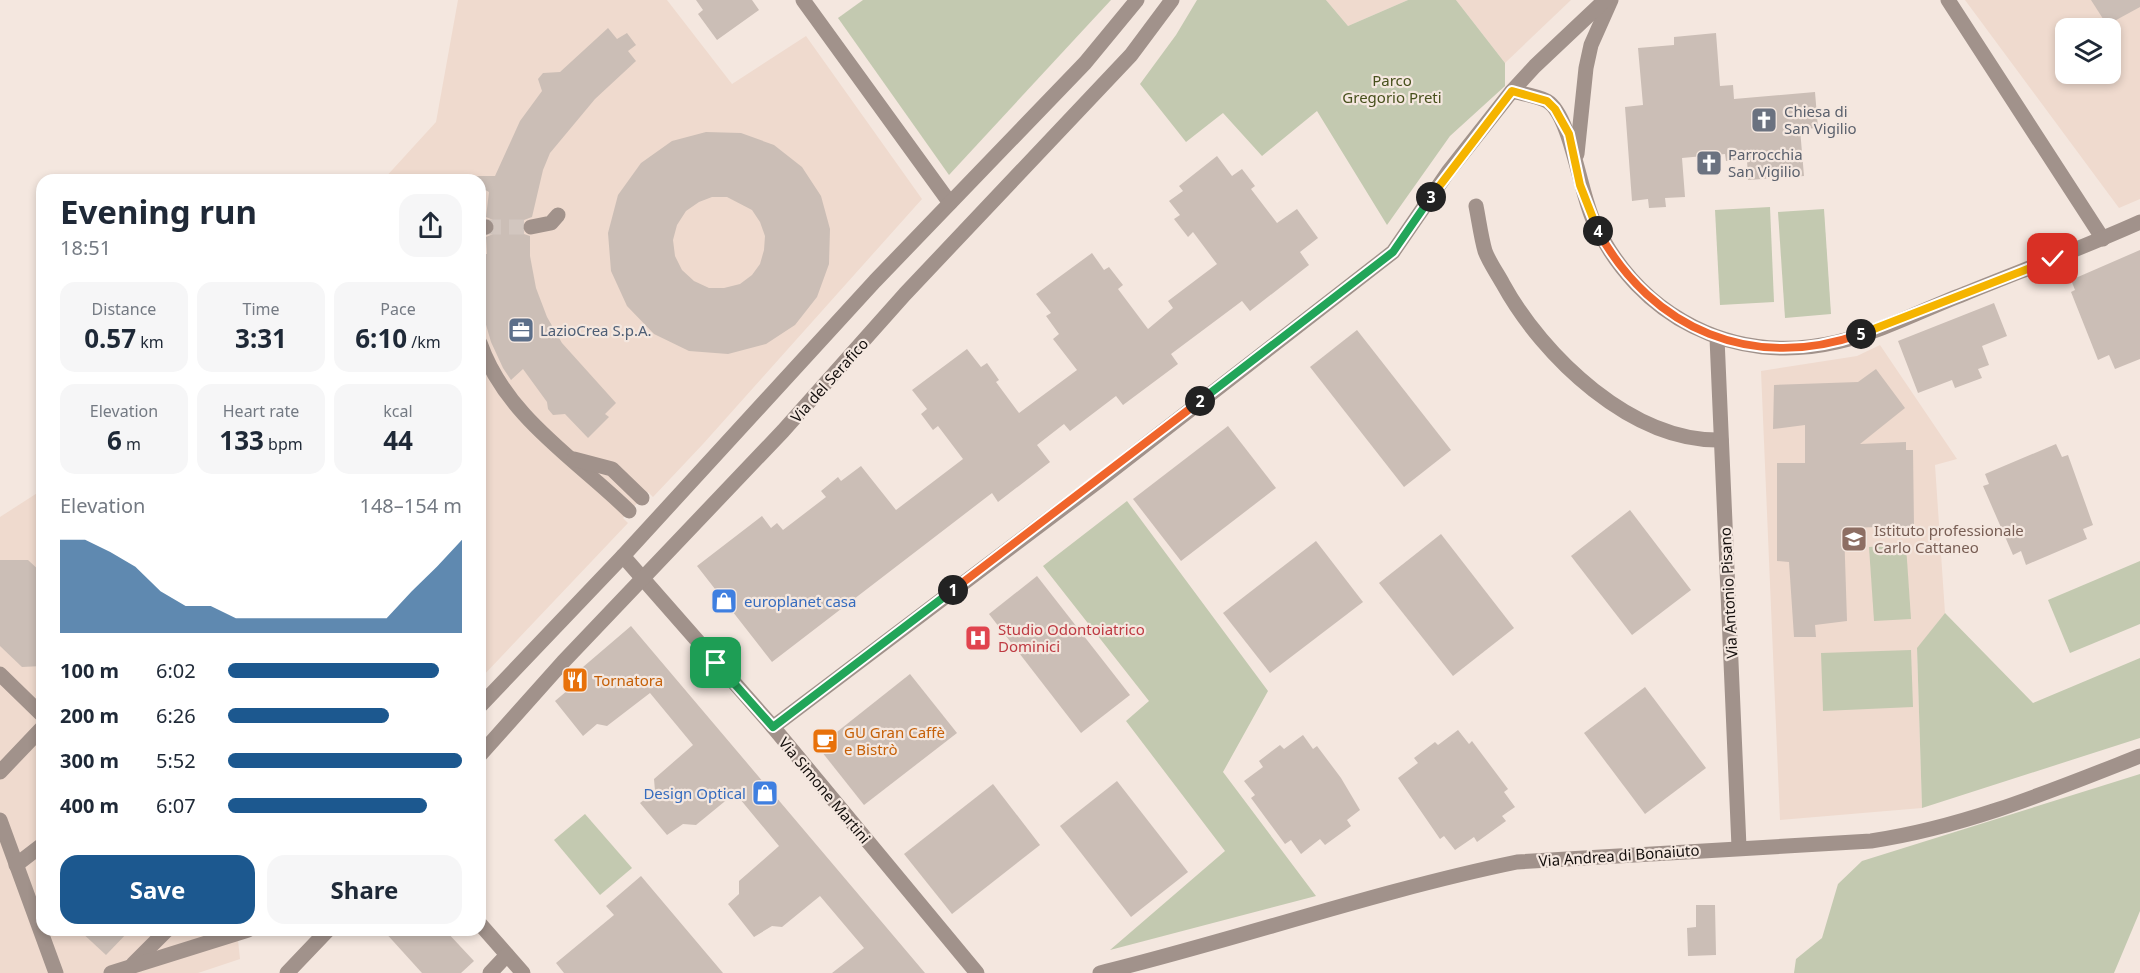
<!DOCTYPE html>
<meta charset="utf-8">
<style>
body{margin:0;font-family:"Noto Sans",sans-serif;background:#f6f6f7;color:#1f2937;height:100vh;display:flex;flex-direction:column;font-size:22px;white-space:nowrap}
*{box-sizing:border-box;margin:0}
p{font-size:20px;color:#747a83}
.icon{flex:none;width:33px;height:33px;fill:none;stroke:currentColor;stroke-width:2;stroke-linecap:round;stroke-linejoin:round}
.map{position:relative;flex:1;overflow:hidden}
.side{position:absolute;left:36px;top:174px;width:450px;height:762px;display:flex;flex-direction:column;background:#fff;border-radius:18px;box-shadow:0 3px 9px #0003}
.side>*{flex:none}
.buttons{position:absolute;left:2055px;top:18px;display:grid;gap:12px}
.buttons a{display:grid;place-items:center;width:66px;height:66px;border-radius:12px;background:#fff;box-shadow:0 3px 9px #0003;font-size:30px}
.pin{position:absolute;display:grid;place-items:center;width:51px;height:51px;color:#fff;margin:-26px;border-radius:12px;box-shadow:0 3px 9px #0006}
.km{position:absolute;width:30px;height:30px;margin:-15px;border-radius:50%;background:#222;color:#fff;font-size:16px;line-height:30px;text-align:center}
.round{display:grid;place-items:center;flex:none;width:63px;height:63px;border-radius:18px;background:#f6f6f7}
.summary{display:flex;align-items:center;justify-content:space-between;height:102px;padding:0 24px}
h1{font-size:33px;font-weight:700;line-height:45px}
.metrics{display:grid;grid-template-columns:repeat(3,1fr);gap:9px;height:102px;padding:6px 24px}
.metrics div{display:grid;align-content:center;border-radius:15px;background:#f6f6f7;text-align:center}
.metrics b{font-size:26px;font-weight:700}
.metrics small{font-size:16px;font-weight:400}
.metrics p{font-size:16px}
.chart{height:168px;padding:12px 24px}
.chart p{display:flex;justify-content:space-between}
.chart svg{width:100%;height:108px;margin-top:6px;fill:#1c588f;opacity:.7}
.cta{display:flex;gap:12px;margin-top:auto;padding:12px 24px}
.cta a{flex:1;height:69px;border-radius:18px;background:#1c588f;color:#fff;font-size:24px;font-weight:700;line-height:69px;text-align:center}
.cta a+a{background:#f6f6f7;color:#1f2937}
ul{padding:0 24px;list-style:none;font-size:20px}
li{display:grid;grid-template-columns:96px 72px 1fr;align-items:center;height:45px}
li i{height:15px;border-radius:8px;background:#1c588f}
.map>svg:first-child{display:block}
</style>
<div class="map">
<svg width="2140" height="973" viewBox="0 0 2140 973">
<rect width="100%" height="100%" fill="#f4e7df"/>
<!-- built -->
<g fill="#efdace" fill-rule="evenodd">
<polygon points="458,0 667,0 732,84 806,36 922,199 703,444 653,497 648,492 623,518 628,523 480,679 480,180 383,180 436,122"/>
<polygon points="1326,0 1408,0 1348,26"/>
<polygon points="1456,0 1571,0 1505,63"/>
<path d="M 1965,0 L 2140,0 L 2140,199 L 2119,208 ZM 2066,28 L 2110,28 L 2110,74 L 2066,74 Z"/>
<polygon points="1880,345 1957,459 1935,465 1945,613 1917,649 1922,808 1780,820 1761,371 1857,356"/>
<polygon points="42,490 42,930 237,930 240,959 198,973 0,973 0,517"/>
</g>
<!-- green -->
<g fill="#c3c9b0">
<polygon points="863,0 1111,0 949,175 838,18"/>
<polygon points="1197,0 1326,0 1348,26 1408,0 1456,0 1505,63 1505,86 1450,136 1387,225 1317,111 1262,156 1223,113 1186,142 1140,84 1176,35"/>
<polygon points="1770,207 1774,302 1720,305 1715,210"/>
<polygon points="1824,209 1831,314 1785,318 1778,212"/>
<polygon points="1127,501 1268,691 1223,772 1316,896 1110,950 1225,851 1126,721 1149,701 1043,566"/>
<polygon points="1906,545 1911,619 1874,621 1869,547"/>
<polygon points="2140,561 2140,624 2070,653 2048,600"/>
<polygon points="1945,613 2033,703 2140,658 2140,738 1922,808 1917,648"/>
<polygon points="1911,650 1913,707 1823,711 1821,653"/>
<polygon points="2140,774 2140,911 2114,973 1794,973 1796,959 1822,938 1838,884 1862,861"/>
<polygon points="585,814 632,868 600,895 554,840"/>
</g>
<!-- building -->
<g fill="#cbbeb6" fill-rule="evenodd">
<polygon points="696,0 752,0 759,10 717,40 698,14 703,10"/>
<polygon points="2091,0 2140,0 2140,7 2107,25"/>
<polygon points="608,28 617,39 627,33 636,45 628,51 636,61 595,99 550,153 543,170 532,217 524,220 521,228 524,234 530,236 530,256 536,288 547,317 562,343 616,403 605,414 609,417 588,438 565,414 553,415 548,409 547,402 523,369 511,380 503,368 491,342 480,304 480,254 487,254 486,237 493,234 495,225 493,220 486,217 489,192 480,187 480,180 469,180 463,176 495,176 520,121 542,91 538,79 543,73 560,72"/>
<polygon points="1716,33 1720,86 1733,85 1734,99 1815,92 1818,128 1800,129 1804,176 1748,180 1747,159 1726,161 1725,154 1682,158 1685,197 1665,198 1666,207 1649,208 1648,199 1632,201 1625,107 1643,105 1638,48 1674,45 1674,37"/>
<path d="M 706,132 L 741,133 L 774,145 L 802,167 L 821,196 L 830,229 L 829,264 L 817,297 L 795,325 L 766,344 L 728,354 L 689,351 L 654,334 L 627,306 L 611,271 L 608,233 L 618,195 L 641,163 L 672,141 ZM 712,197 L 727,197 L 752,210 L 760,222 L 765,236 L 764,250 L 760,264 L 752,275 L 740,284 L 724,288 L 709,288 L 694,281 L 682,270 L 675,256 L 673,240 L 677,225 L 686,211 L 699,202 Z"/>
<polygon points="1217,156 1232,176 1242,169 1255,186 1251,189 1277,223 1297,209 1318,238 1300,252 1309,265 1250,311 1242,301 1171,354 1178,364 1123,405 1116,396 1070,431 1064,424 1037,445 1050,462 998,502 992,493 772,662 697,566 762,516 771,528 777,523 783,530 826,497 821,491 838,477 841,481 861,466 896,510 963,459 938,426 933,430 921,414 927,409 912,390 967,349 981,367 987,363 999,380 996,382 1019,413 1077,370 1053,339 1059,334 1046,316 1051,313 1036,294 1092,253 1104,270 1109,267 1123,285 1118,289 1148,329 1173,308 1168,301 1217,264 1193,232 1188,237 1174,219 1180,215 1169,201 1183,191 1179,186"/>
<polygon points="2140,250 2140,359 2115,369 2109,355 2098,360 2071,292 2075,290 2071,280"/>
<polygon points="1994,303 2007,336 1982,346 1989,365 1978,369 1982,378 1955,388 1952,380 1918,393 1898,341"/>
<polygon points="1357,330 1451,450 1404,487 1310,367"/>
<polygon points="1876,369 1905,408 1860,444 1906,442 1906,450 1913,450 1914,526 1844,528 1847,621 1815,625 1816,637 1794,637 1789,562 1777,561 1777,463 1805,463 1805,425 1773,429 1774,385 1858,382"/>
<polygon points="1228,426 1276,488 1181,561 1133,499"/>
<polygon points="2056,444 2062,457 2068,455 2093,525 2083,529 2087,539 2026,565 2021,551 2013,555 1983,486 1989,484 1985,474"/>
<polygon points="1630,510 1691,590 1632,635 1571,556"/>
<polygon points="1441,534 1514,628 1453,676 1379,583"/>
<polygon points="1316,541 1363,602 1270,673 1223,613"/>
<polygon points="0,560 28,560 42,573 42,666 22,667 0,646"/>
<polygon points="1037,576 1130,695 1081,733 989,614"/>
<polygon points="631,626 925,973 832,973 864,948 820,896 782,927 772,926 754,937 728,904 739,894 739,881 779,846 735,793 696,825 683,824 667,835 640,803 655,791 654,779 693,745 650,693 607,726 597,724 583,736 555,701 568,690 569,679"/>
<polygon points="910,674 957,733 864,805 818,747"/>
<polygon points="1645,687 1706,768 1645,814 1584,733"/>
<polygon points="1458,730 1469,744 1472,741 1508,789 1504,792 1515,807 1502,816 1506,821 1477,842 1474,837 1455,850 1444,836 1440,839 1398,778 1418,763 1414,758 1435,742 1438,745"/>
<polygon points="1303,735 1313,749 1317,746 1341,778 1360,810 1347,820 1351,826 1325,845 1320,839 1301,854 1291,840 1285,844 1251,798 1255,795 1244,781 1263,767 1259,761 1280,745 1284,749"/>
<polygon points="1117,781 1188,872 1131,917 1060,826"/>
<polygon points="993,784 1040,845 952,914 904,854"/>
<polygon points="641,876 723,973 564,973 556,963 614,915 606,906"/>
<polygon points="1696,905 1715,905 1716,955 1688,956 1687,928 1696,927"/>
<polygon points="79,930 130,930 106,955"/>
<polygon points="383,930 445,930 474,961 461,973 422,973"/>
</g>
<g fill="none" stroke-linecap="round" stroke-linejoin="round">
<!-- minor-tunnel -->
<polyline stroke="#d2c6bf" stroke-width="15" stroke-dasharray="15 8" stroke-linecap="butt" points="486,227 531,227"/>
<!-- minor -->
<g stroke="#a1928b" stroke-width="15">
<polyline points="803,0 950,203"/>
<polyline points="1948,0 2103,239"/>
<path d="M 1512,91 C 1523,94 1538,96 1547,101 C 1571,115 1580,194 1594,222 C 1639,317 1733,366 1837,342 C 1881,332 1922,310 1964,294 C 2023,270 2082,248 2140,222"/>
<polyline points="1577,154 1586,68 1591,45 1611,0"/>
<path d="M 1476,206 C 1479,221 1481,237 1485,251 C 1489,262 1497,273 1503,284 C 1543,357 1632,442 1721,440"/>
<polyline points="531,227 551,223 558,215"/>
<polyline points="480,228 486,227"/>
<polyline points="1717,338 1739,847"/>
<path d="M 480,343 C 506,417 576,459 629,511"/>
<polyline points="574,459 612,469 642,498"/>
<polyline points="623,556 773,727 977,973"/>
<polyline points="0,674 42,715"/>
<polyline points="480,706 623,556 875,281 1085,63 1137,0"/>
<polyline points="773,727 1100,480 1393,252 1448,172 1512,91 1535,66 1605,0"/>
<polyline points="480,755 563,662 783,431 905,294 1131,55 1172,0"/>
<polyline points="0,772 42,728"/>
<polyline points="0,820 56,973"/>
<polyline points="16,865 42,845"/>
<polyline points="480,924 523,973"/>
<polyline points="133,964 167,930"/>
<polyline points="111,973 248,930"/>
<polyline points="287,973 328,930"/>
<polyline points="490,973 507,955"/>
<path d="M 1100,973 C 1239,939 1376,891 1517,862 L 1871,841 C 1965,827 2051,791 2140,756"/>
</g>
</g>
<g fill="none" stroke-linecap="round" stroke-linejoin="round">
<defs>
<polyline id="split-1" points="716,663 773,727 953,590"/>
<polyline id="split-2" points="953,590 1200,401"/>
<polyline id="split-3" points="1200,401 1393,252 1431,197"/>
<polyline id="split-4" points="1431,197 1512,91 1547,101 1555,109 1569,134 1580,185 1598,231"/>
<path id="split-5" d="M 1598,231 C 1652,330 1753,372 1861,334"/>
<polyline id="split-6" points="1861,334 2053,259"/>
</defs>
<!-- split-1 casing -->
<use href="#split-1" stroke="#fff" stroke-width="12"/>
<!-- split-2 casing -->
<use href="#split-2" stroke="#fff" stroke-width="12"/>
<!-- split-3 casing -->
<use href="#split-3" stroke="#fff" stroke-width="12"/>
<!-- split-4 casing -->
<use href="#split-4" stroke="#fff" stroke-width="12"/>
<!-- split-5 casing -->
<use href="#split-5" stroke="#fff" stroke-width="12"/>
<!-- split-6 casing -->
<use href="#split-6" stroke="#fff" stroke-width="12"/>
<!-- split-1 -->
<use href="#split-1" stroke="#22a559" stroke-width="8"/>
<!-- split-2 -->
<use href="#split-2" stroke="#f0652b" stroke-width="8"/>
<!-- split-3 -->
<use href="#split-3" stroke="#22a559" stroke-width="8"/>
<!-- split-4 -->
<use href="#split-4" stroke="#f5b400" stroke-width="8"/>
<!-- split-5 -->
<use href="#split-5" stroke="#f0652b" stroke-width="8"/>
<!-- split-6 -->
<use href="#split-6" stroke="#f5b400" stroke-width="8"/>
</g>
<!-- icons -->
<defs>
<symbol id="church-square" viewBox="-11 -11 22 22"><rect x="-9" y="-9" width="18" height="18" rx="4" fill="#6b7280" stroke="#f4e7df"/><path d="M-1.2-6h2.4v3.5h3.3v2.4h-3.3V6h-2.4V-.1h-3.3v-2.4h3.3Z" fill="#fff"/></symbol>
<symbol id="office-square" viewBox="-11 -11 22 22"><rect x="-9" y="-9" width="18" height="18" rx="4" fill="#5c6f8a" stroke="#f4e7df"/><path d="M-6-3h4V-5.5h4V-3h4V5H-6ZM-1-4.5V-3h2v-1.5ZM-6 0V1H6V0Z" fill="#fff"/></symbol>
<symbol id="school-square" viewBox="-11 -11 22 22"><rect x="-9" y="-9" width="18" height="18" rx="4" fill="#8d6e63" stroke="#f4e7df"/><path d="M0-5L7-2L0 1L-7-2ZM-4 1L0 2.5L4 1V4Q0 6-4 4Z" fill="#fff"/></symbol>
<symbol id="shop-square" viewBox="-11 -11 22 22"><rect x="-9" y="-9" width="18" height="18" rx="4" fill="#3f7fe0" stroke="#f4e7df"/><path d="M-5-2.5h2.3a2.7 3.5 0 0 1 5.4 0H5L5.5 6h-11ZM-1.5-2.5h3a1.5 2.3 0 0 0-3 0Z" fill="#fff"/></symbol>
<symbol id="hospital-square" viewBox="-11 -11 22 22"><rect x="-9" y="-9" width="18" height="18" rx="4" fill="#e0444e" stroke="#f4e7df"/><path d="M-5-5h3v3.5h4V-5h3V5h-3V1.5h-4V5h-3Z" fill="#fff"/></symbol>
<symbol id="restaurant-square" viewBox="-11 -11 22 22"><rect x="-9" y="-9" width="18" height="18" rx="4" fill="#e8710a" stroke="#f4e7df"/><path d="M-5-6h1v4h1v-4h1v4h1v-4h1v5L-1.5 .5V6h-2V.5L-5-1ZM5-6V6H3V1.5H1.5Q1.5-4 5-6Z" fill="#fff"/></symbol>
<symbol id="cafe-square" viewBox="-11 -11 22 22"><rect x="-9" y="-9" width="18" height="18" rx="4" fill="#e8710a" stroke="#f4e7df"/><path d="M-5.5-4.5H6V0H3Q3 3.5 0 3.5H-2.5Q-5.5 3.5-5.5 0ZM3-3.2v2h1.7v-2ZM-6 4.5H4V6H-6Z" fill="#fff"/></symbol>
</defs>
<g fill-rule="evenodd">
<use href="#church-square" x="1749" y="105" width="30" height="30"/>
<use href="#church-square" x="1694" y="148" width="30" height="30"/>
<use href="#office-square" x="506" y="315" width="30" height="30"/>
<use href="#school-square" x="1839" y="524" width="30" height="30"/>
<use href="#shop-square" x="709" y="586" width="30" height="30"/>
<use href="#hospital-square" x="963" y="623" width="30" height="30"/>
<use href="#restaurant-square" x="560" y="665" width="30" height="30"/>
<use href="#cafe-square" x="810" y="726" width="30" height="30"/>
<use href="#shop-square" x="750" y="778" width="30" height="30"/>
</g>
<g text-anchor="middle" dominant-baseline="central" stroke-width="4.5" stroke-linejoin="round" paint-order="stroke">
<!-- park labels -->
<g font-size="15" fill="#47501c" stroke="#f4e7df">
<text x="1392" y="80">Parco<tspan x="1392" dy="17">Gregorio Preti</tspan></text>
</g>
<!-- worship labels -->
<g font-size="15" fill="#5b616d" stroke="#f4e7df" text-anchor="start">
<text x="1784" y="111">Chiesa di<tspan x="1784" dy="17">San Vigilio</tspan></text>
<text x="1728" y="154">Parrocchia<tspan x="1728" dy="17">San Vigilio</tspan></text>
</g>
<!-- service labels -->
<g font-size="15" fill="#4e5e75" stroke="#f4e7df" text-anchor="start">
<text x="540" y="330">LazioCrea S.p.A.</text>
</g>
<!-- street labels -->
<g font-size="15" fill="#130e0c" stroke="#f4e7df">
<text transform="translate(829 380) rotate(-48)">Via del Serafico</text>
<text transform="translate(1728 593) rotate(-93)">Via Antonio Pisano</text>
<text transform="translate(825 790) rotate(50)">Via Simone Martini</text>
<text transform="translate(1619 855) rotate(-4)">Via Andrea di Bonaiuto</text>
</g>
<!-- education labels -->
<g font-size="15" fill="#785e54" stroke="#f4e7df" text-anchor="start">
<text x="1874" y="530">Istituto professionale<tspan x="1874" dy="17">Carlo Cattaneo</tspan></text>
</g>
<!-- shop labels -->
<g font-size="15" fill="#366cbe" stroke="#f4e7df" text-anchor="start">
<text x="744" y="601">europlanet casa</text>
<text x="746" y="793" text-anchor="end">Design Optical</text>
</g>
<!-- health labels -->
<g font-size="15" fill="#be3a42" stroke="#f4e7df" text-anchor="start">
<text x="998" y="629">Studio Odontoiatrico<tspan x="998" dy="17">Dominici</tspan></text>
</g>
<!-- food labels -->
<g font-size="15" fill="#c56008" stroke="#f4e7df" text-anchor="start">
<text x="594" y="680">Tornatora</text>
<text x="844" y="732">GU Gran Caffè<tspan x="844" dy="17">e Bistrò</tspan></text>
</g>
</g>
</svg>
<div class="buttons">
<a><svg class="icon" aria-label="layers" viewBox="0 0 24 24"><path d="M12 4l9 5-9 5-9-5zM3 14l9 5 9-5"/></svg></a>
</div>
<div class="pin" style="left:716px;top:663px;background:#1e9e55"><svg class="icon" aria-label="arrive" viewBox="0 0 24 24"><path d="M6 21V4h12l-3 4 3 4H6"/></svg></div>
<div class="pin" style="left:2053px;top:259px;background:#d93025"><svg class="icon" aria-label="check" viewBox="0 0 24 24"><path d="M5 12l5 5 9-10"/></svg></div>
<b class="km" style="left:953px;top:590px">1</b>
<b class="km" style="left:1200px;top:401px">2</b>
<b class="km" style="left:1431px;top:197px">3</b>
<b class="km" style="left:1598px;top:231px">4</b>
<b class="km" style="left:1861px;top:334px">5</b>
<section class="side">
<div class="summary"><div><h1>Evening run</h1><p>18:51</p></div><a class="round"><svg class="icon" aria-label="share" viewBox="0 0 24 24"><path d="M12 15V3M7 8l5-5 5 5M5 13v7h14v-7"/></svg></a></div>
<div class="metrics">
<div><p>Distance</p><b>0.57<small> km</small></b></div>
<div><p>Time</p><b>3:31</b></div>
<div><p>Pace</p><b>6:10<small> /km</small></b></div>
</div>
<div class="metrics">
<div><p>Elevation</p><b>6<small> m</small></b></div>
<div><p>Heart rate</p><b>133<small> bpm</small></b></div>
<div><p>kcal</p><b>44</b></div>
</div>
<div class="chart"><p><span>Elevation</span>148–154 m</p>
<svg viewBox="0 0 160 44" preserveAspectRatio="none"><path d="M0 44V6L10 6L20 11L30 17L40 27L50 33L60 33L70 38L80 38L90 38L100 38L110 38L120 38L130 38L140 27L150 17L160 6V44z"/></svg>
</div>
<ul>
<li><b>100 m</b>6:02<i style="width:90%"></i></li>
<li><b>200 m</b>6:26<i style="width:69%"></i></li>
<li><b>300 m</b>5:52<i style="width:100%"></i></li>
<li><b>400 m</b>6:07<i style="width:85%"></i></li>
</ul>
<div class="cta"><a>Save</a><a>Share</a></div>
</section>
</div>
